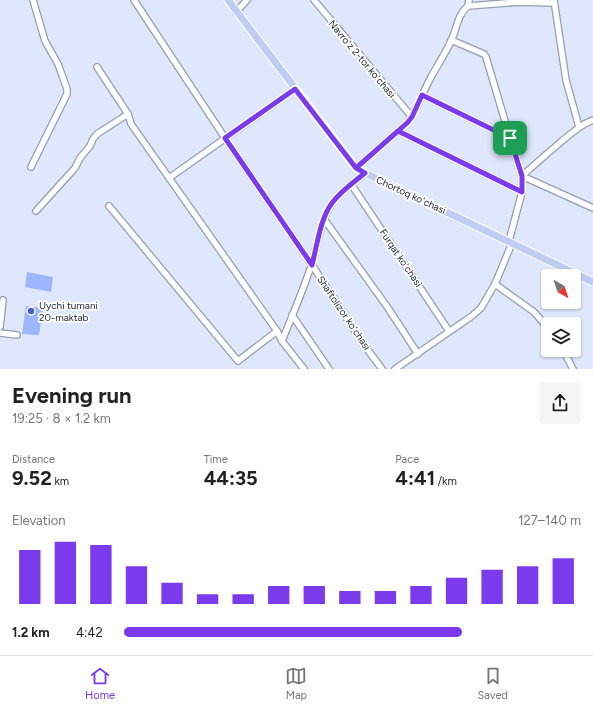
<!DOCTYPE html>
<meta charset="utf-8">
<style>
body{margin:0;font-family:Figtree,sans-serif;background:#f6f6f6;color:#222;height:100vh;display:flex;flex-direction:column;font-size:15px;white-space:nowrap}
*{box-sizing:border-box;margin:0}
p{font-size:13px;color:#767676}
.icon{flex:none;width:22px;height:22px;fill:none;stroke:currentColor;stroke-width:2;stroke-linecap:round;stroke-linejoin:round}
.map{position:relative;height:369px;overflow:hidden}
.panel{display:flex;flex-direction:column;background:#fff;flex:1}
.panel>*{flex:none}
.needle{width:26px;rotate:141deg}
.fabs{position:absolute;left:541px;top:269px;display:grid;gap:8px}
.fabs a{display:grid;place-items:center;width:40px;height:40px;border-radius:4px;background:#fff;box-shadow:0 1px 3px #0004;font-size:20px}
.pin{position:absolute;display:grid;place-items:center;width:34px;height:34px;color:#fff;margin:-17px;border-radius:8px;box-shadow:0 2px 6px #0006}
.round{display:grid;place-items:center;flex:none;width:42px;height:42px;border-radius:4px;background:#f6f6f6}
.overview{display:flex;align-items:center;justify-content:space-between;height:68px;padding:0 12px}
h1{font-size:22px;font-weight:700;line-height:30px}
.metrics{display:grid;grid-template-columns:repeat(3,1fr);gap:6px;height:68px;padding:4px 12px}
.metrics div{display:grid;align-content:center}
.metrics b{font-size:20px;font-weight:700}
.metrics small{font-size:11px;font-weight:400}
.metrics p{font-size:11px}
.chart{height:112px;padding:8px 12px}
.chart p{display:flex;justify-content:space-between}
.chart svg{width:100%;height:72px;margin-top:4px;stroke:#7c3aed;stroke-width:6}
ul{padding:0 12px;list-style:none;font-size:13px}
li{display:grid;grid-template-columns:64px 48px 1fr;align-items:center;height:30px}
li i{height:10px;border-radius:5px;background:#7c3aed}
.tab-bar{display:flex;justify-content:space-around;align-items:center;height:56px;border-top:1px solid #e0e0e0;background:#fff;font-size:11px;color:#767676}
.tab-bar a{display:grid;justify-items:center;gap:2px}
.tab-bar .active{color:#7c3aed}
.map>svg:first-child{display:block}
</style>
<div class="map">
<svg width="593" height="369" viewBox="0 0 593 369">
<rect width="100%" height="100%" fill="#dfe7fc"/>
<!-- green -->
<g fill="#9cb6ff">
<polygon points="27,272 53,277 51,292 25,287"/>
<polygon points="26,306 43,308 39,335 22,334"/>
</g>
<g fill="none" stroke-linecap="round" stroke-linejoin="round">
<defs>
<g id="minor">
<polyline points="134,0 225,138 312,265 364,345 382,369"/>
<polyline points="314,0 412,117"/>
<polyline points="554,0 566,80 579,127"/>
<polyline points="468,6 519,2 554,3"/>
<polyline points="236,12 247,0"/>
<polyline points="451,40 484,54 486,57 510,138 522,176 593,208"/>
<path d="M 97,67 L 128,114 L 131,124 L 277,331 L 282,341 C 292,316 303,291 311,266 C 318,246 319,223 331,205 C 339,192 354,183 365,173"/>
<polyline points="422,95 510,138"/>
<polyline points="398,131 522,192"/>
<polyline points="31,167 67,94 67,89 58,64 45,41 33,0"/>
<path d="M 356,168 L 407,123 C 417,110 422,94 430,79 C 437,66 445,54 451,41 C 457,29 457,15 468,6 L 469,0"/>
<polyline points="169,178 295,89"/>
<polyline points="351,184 449,331"/>
<polyline points="109,206 238,361 277,331"/>
<polyline points="36,211 75,168 80,158 90,146 93,139 97,134 128,114"/>
<polyline points="324,219 388,308 418,354"/>
<path d="M 509,241 L 522,192 L 522,176 C 535,164 549,152 562,141 C 572,133 581,124 593,120"/>
<polyline points="495,284 534,312 548,328"/>
<polyline points="292,315 329,369"/>
<polyline points="0,327 3,300"/>
<polyline points="0,333 17,335"/>
<polyline points="282,341 304,369"/>
<polyline points="563,350 573,369"/>
<polyline points="395,369 472,316 481,308 495,284 512,243"/>
</g>
<polyline id="major" points="228,0 356,168 365,173 593,282"/>
</defs>
<!-- minor casing -->
<use href="#minor" stroke="#969db1" stroke-width="8"/>
<!-- major casing -->
<use href="#major" stroke="#fff" stroke-width="9"/>
<!-- minor -->
<use href="#minor" stroke="#fff" stroke-width="5.5"/>
<!-- major -->
<use href="#major" stroke="#c0cdf2" stroke-width="7"/>
</g>
<g fill="none" stroke-linecap="round" stroke-linejoin="round">
<defs>
<path id="route" d="M 510,138 L 422,95 L 412,117 L 407,123 L 356,168 L 295,89 L 225,138 L 312,265 C 317,246 320,219 332,203 C 341,191 354,182 365,173 L 356,168 L 398,131 L 522,192 L 522,176 L 510,138"/>
</defs>
<!-- route casing -->
<use href="#route" stroke="#fff" stroke-width="8"/>
<!-- route -->
<use href="#route" stroke="#7c3aed" stroke-width="5"/>
</g>
<!-- markers -->
<circle fill="#4461d4" stroke="#fff" stroke-width="1.5" cx="31" cy="311" r="4"/>
<g text-anchor="middle" dominant-baseline="central" stroke-width="3.5" stroke-linejoin="round" paint-order="stroke">
<!-- street labels -->
<g font-size="10" fill="#262931" stroke="#fff">
<text transform="translate(362 59) rotate(50)">Navroʻz 2-tor koʻchasi</text>
<text transform="translate(411 195) rotate(25)">Chortoq koʻchasi</text>
<text transform="translate(401 258) rotate(56)">Furqat koʻchasi</text>
<text transform="translate(344 313) rotate(56)">Shaftolizor koʻchasi</text>
</g>
<!-- poi labels -->
<g font-size="10" fill="#262931" stroke="#fff" text-anchor="start">
<text x="39" y="305">Uychi tumani<tspan x="39" dy="12">20-maktab</tspan></text>
</g>
</g>
</svg>
<div class="fabs">
<a><svg class="needle" viewBox="-14 -14 28 28"><path d="M0-13l5 13h-10z" fill="#e53935"/><path d="M0 13l5-13h-10z" fill="#767676"/></svg></a>
<a><svg class="icon" aria-label="layers" viewBox="0 0 24 24"><path d="M12 4l9 5-9 5-9-5zM3 14l9 5 9-5"/></svg></a>
</div>
<div class="pin" style="left:510px;top:138px;background:#1e9e55"><svg class="icon" aria-label="arrive" viewBox="0 0 24 24"><path d="M6 21V4h12l-3 4 3 4H6"/></svg></div>
</div>
<section class="panel">
<div class="overview"><div><h1>Evening run</h1><p>19:25 · 8 × 1.2 km</p></div><a class="round"><svg class="icon" aria-label="share" viewBox="0 0 24 24"><path d="M12 15V3M7 8l5-5 5 5M5 13v7h14v-7"/></svg></a></div>
<div class="metrics">
<div><p>Distance</p><b>9.52<small> km</small></b></div>
<div><p>Time</p><b>44:35</b></div>
<div><p>Pace</p><b>4:41<small> /km</small></b></div>
</div>
<div class="chart"><p><span>Elevation</span>127–140 m</p>
<svg viewBox="0 0 160 44" preserveAspectRatio="none"><path d="M5 44V11M15 44V6M25 44V8M35 44V21M45 44V31M55 44V38M65 44V38M75 44V33M85 44V33M95 44V36M105 44V36M115 44V33M125 44V28M135 44V23M145 44V21M155 44V16"/></svg>
</div>
<ul>
<li><b>1.2 km</b>4:42<i style="width:74%"></i></li>
</ul>
</section>
<nav class="tab-bar">
<a class="active"><svg class="icon" aria-label="home" viewBox="0 0 24 24"><path d="M3 11l9-7 9 7M6 9v11h12V9"/></svg>Home</a>
<a><svg class="icon" aria-label="map" viewBox="0 0 24 24"><path d="M3 6l6-2 6 2 6-2v14l-6 2-6-2-6 2zM9 4v14M15 6v14"/></svg>Map</a>
<a><svg class="icon" aria-label="saved" viewBox="0 0 24 24"><path d="M7 4h10v16l-5-4-5 4z"/></svg>Saved</a>
</nav>
